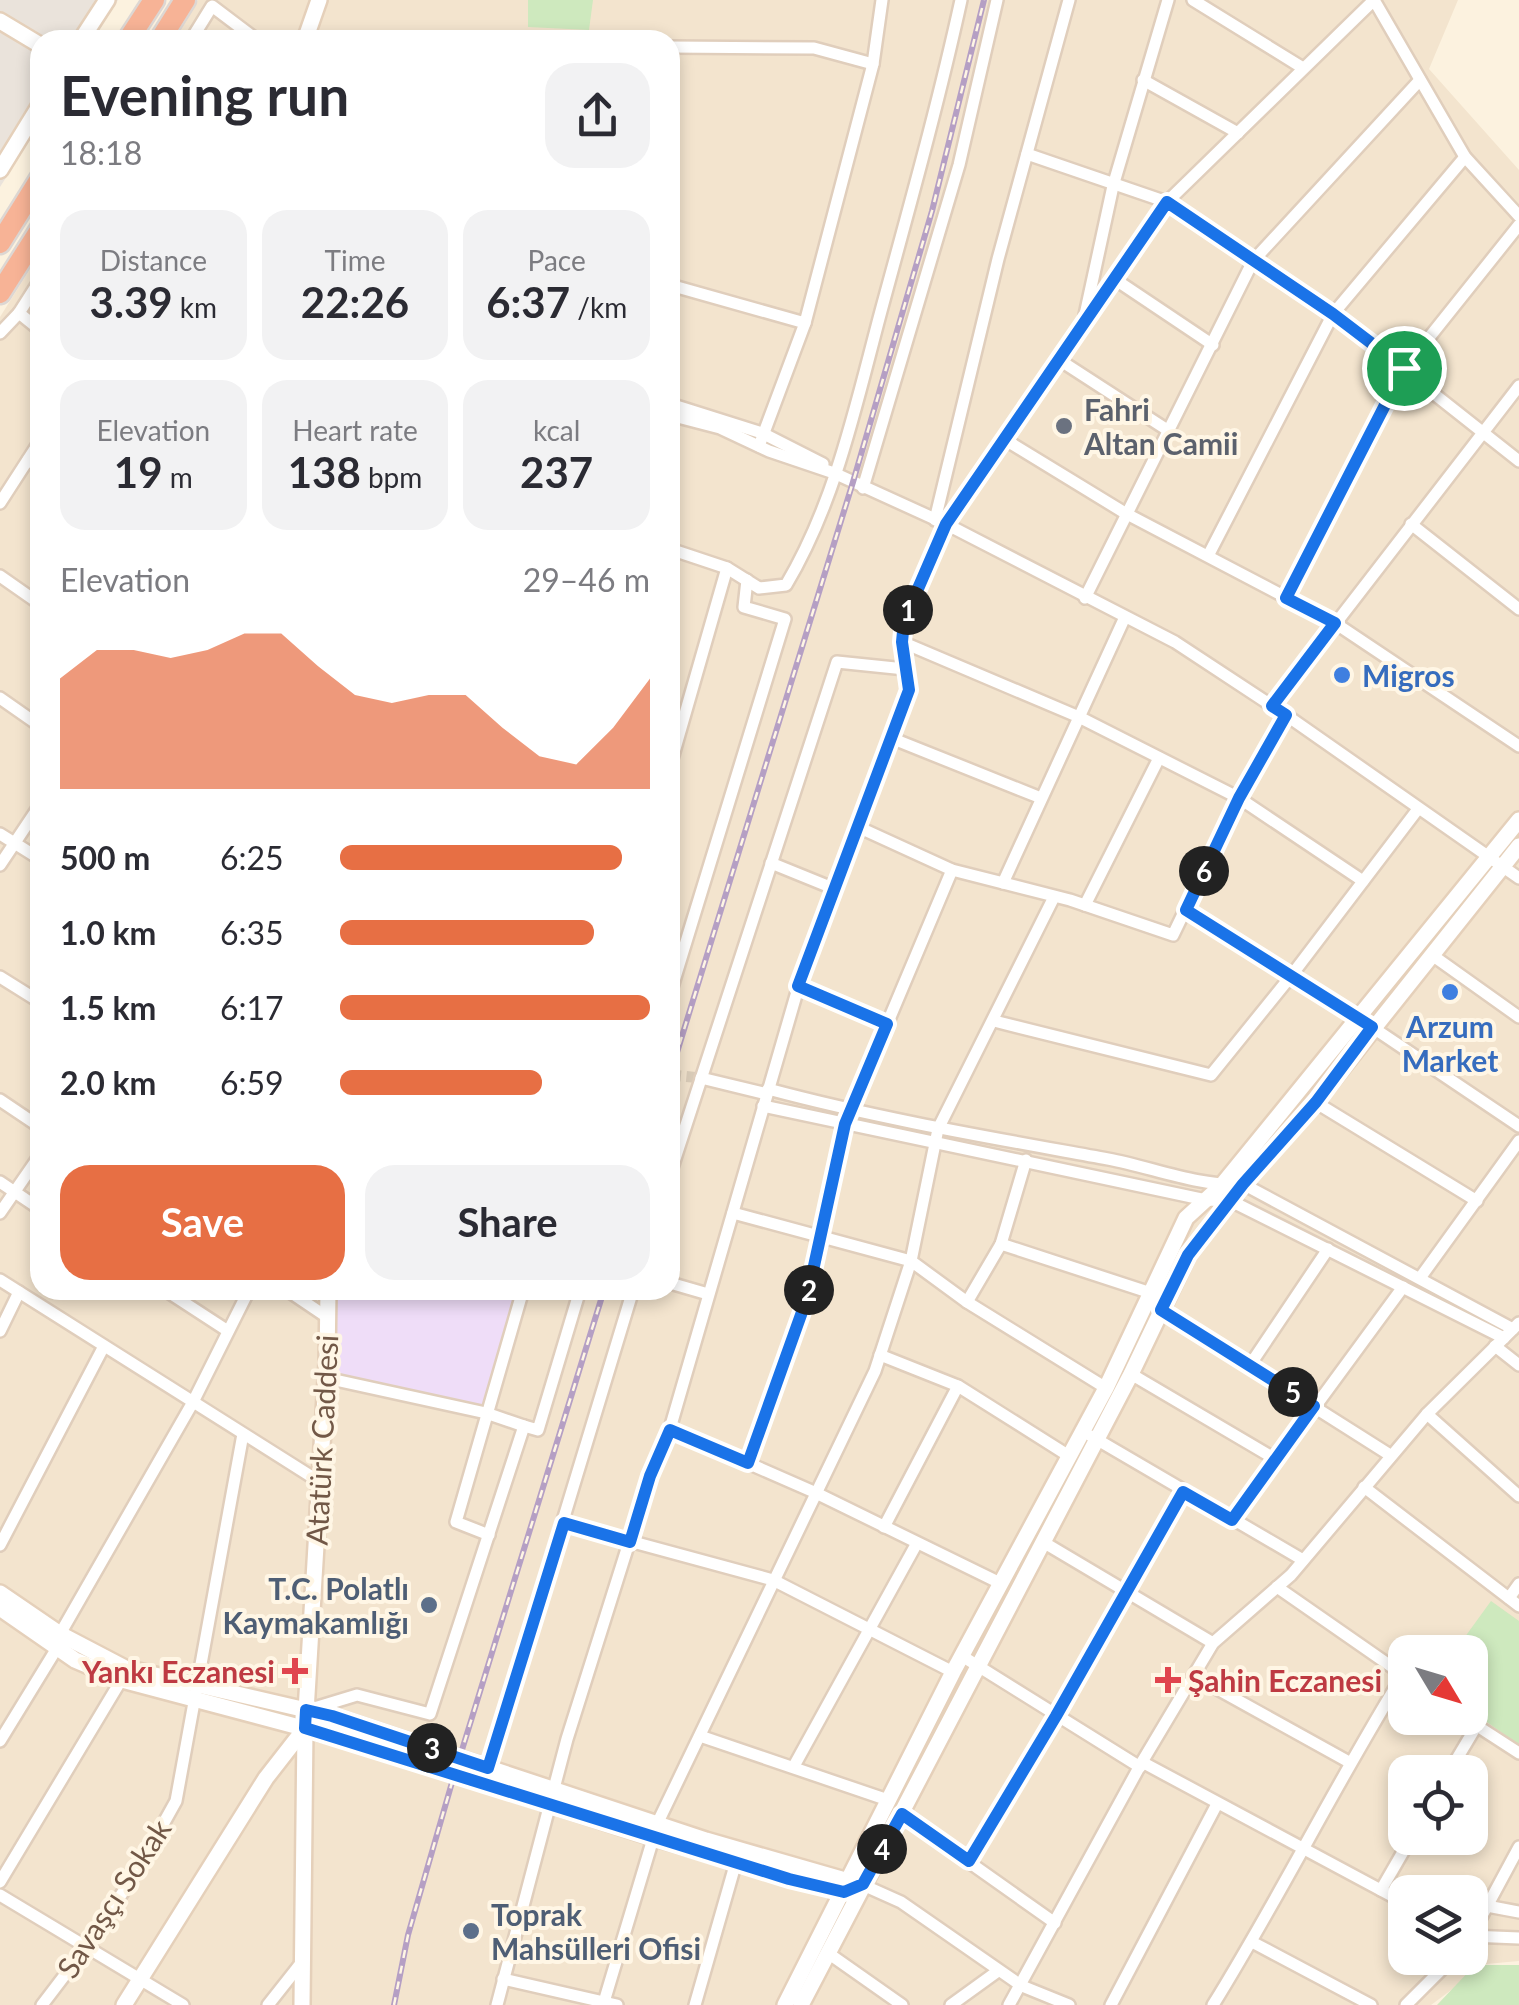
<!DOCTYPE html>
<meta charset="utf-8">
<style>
body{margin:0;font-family:Lato,sans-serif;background:#f2f2f3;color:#2b2b33;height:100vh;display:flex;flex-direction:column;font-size:38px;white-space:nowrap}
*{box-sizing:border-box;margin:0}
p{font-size:32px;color:#7c7c81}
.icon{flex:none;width:55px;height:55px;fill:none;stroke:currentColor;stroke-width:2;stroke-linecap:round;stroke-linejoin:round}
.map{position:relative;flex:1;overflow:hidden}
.drawer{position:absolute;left:30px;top:30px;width:650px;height:1270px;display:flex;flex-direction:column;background:#fff;border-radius:30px;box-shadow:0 5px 15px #0003}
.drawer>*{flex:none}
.needle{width:65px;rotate:128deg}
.buttons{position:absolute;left:1388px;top:1635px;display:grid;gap:20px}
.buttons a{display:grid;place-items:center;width:100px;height:100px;border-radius:20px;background:#fff;box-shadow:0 5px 15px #0003;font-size:50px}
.pin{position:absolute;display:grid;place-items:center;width:85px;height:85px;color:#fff;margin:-42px;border:5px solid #fff;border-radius:50%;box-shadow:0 2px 10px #0007}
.km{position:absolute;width:50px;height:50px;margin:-25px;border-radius:50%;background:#222;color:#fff;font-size:28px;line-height:50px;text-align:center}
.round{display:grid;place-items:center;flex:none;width:105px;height:105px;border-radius:30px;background:#f2f2f3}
.head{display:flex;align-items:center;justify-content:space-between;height:170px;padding:0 30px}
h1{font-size:55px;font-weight:700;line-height:75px}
.stats{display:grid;grid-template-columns:repeat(3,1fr);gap:15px;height:170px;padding:10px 30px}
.stats div{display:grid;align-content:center;border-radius:25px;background:#f2f2f3;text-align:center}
.stats b{font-size:42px;font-weight:700}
.stats small{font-size:28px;font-weight:400}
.stats p{font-size:28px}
.chart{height:280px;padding:20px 30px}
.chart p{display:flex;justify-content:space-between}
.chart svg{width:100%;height:180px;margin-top:10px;fill:#e76f44;opacity:.7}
.button{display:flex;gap:20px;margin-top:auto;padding:20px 30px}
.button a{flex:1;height:115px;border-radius:30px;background:#e76f44;color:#fff;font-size:40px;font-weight:700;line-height:115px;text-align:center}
.button a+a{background:#f2f2f3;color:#2b2b33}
ul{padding:0 30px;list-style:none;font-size:32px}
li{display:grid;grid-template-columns:160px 120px 1fr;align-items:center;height:75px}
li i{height:25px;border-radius:12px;background:#e76f44}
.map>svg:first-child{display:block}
</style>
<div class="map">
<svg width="1519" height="2005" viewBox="0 0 1519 2005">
<rect width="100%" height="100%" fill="#fcf2df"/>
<!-- residential -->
<path fill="#f3e4ce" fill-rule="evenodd" d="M 198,0 L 1458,0 L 1429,69 L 1519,170 L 1519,1961 L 1486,1964 L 1431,2005 L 0,2005 L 0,317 L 40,253 L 40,1290 L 670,1290 L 670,40 L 173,40 ZM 1405,1652 L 1470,1652 L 1470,1718 L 1405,1718 ZM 1405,1772 L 1470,1772 L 1470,1838 L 1405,1838 ZM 1405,1892 L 1470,1892 L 1470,1958 L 1405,1958 Z"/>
<!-- industrial -->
<polygon fill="#eae3db" points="0,0 118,0 93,40 40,40 40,124 0,187"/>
<!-- education -->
<polygon fill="#efddf8" points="334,1290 515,1290 483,1407 333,1373"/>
<!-- green -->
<g fill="#cee9be">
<polygon points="528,0 593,0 589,30 528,27"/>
<polygon points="1491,1601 1519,1621 1519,1745 1470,1710 1470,1652 1454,1652"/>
<polygon points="1475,1965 1519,1965 1519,2005 1437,2005"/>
</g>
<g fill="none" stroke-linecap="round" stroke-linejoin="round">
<!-- street-tunnel -->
<polyline stroke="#daccb9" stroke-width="11" stroke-dasharray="11 5.5" stroke-linecap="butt" points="670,1075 701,1078"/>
<defs>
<g id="street">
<polyline points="1193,0 1303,68"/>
<polyline points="191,40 212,6 257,40"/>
<polyline points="670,47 814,48 873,64"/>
<polyline points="1143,80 1238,133"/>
<polyline points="1027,154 1167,202 1333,314 1519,461"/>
<polyline points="1113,278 1213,345"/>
<polyline points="40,280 19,313 40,330"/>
<polyline points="670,285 805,323"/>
<polyline points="1085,315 1113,186 1168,0"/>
<polyline points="0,333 19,313"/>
<polyline points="1061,361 1169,431"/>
<polyline points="670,404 762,433 823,464"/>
<polyline points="670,415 720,428 769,451 834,473 946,524 1175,642 1286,715 1519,878"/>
<polyline points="1004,439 1125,513 1335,623 1519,746"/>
<polyline points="759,446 805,323 873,64 882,0"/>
<polyline points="28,460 40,468"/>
<polyline points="863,488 959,165 997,0"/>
<polyline points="0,503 40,441"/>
<polyline points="935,520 998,259 1069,0"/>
<polyline points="1411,524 1519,609"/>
<path d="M 670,549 L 727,568 L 759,588 L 786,585 C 836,501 856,404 881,311 C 909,208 938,105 961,0"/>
<polyline points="1209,554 1333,314 1465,157"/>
<polyline points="0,576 40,604"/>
<polyline points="1286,597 1404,369 1519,225"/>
<polyline points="1085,598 1253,261 1420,80"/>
<polyline points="902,642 1079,717 1239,798 1363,881"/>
<polyline points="0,698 40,726"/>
<polyline points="1272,706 1519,386"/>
<polyline points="891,738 1041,798"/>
<polyline points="670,766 727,568"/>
<polyline points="858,827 952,870 1070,900 1173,935 1239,798 1286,715"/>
<polyline points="0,834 40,859"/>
<polyline points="771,863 835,889"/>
<polyline points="0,865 40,805"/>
<polyline points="1003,883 1125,617"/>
<polyline points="1085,905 1159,758"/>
<polyline points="1186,910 1372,1027 1519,1126"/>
<polyline points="1432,955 1519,1017"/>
<polyline points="0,977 40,1002"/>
<polyline points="798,986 887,1025"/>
<polyline points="670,994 785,619 744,607 747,580"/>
<polyline points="994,1021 1211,1075 1291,976 1418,809"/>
<polyline points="701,1078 767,1094"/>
<path d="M 768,1089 C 880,1119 993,1138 1108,1159 C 1152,1167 1198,1187 1243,1184 L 1513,1329"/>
<polyline points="0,1100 40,1127"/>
<polyline points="1315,1102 1477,1201"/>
<polyline points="763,1106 1206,1200 1231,1201 1504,1338"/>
<polyline points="670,1174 837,662 905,669"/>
<polyline points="0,1182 40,1209"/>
<polyline points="0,1213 40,1155"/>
<polyline points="733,1213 911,1261 967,1302 1106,1388"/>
<polyline points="1001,1244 1151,1293"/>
<polyline points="1420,1278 1519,1141"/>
<polyline points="0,1280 320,1482"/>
<polyline points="670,1283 708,1294"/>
<polyline points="165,1290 228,1331"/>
<polyline points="287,1290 327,1317"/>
<polyline points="967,1302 1001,1244 1026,1160"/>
<polyline points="1161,1310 1390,1455"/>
<polyline points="0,1331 19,1292"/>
<polyline points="1495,1346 1519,1365"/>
<polyline points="880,1355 958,1386 1069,1456"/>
<polyline points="1250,1365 1328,1249"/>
<polyline points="1131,1374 1277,1460"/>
<polyline points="1427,1414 1519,1496"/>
<polyline points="524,1426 538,1430 580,1290"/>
<polyline points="670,1429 814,1492 1000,1583"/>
<polyline points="1091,1436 1303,1560"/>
<polyline points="748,1463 807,1298 845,1124 952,870"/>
<polyline points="1364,1487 1519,1606"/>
<polyline points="1232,1520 1403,1287"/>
<polyline points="563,1523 773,1580 953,1672"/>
<polyline points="884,1527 958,1386"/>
<polyline points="489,1535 456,1522 523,1290"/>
<polyline points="1043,1542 1213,1643"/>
<polyline points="0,1545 104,1346"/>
<polyline points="1277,1587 1405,1676"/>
<polyline points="1509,1598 1519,1584"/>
<polyline points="962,1656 1140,1767"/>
<polyline points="1194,1676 1349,1762"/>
<polyline points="311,1709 357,1695 430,1714 524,1426 486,1413 326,1378"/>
<polyline points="1465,1718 1519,1753"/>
<polyline points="700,1736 888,1800"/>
<polyline points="0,1741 57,1648 60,1634 193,1402 249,1290"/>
<polyline points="1142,1762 1405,1903"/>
<polyline points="794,1766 917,1543"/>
<polyline points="1449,1772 1477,1725"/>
<polyline points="486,1774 633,1290"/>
<polyline points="901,1814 1055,1923"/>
<polyline points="969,1861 1056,1716 1183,1491"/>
<polyline points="0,1882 123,1677"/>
<polyline points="863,1885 901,1902 1022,1986 1069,2005"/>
<polyline points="1381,1890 1411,1838"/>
<polyline points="0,1895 183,2005"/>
<polyline points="1487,1906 1519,1912"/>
<polyline points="1470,1936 1519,1938"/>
<polyline points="1470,1938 1519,1847"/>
<polyline points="1252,1942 1371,2005"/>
<polyline points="828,1953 902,2005"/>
<polyline points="503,1979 617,2005"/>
<polyline points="604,2002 658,1822 875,1371 911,1261 938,1129 1054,897"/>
<polyline points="42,2005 87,1946 137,1871 176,1801 243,1434"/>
<polyline points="268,2005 302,1962"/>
<polyline points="497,2005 567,1739 650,1476 667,1439 801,978 909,690 902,642 903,621 946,524 1167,202 1374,0 1465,157 1519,216"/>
<polyline points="695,2005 736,1862"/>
<polyline points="951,2005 998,1971"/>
<polyline points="1009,2005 1142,1762 1213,1643 1291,1575 1427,1414 1519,1323"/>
<polyline points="1111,2005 1217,1804"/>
<path d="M 1213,2005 C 1280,1897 1336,1783 1403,1675"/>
<polyline points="1406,2005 1453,1958"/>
</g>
<g id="secondary">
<polyline points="0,21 40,45"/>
<polyline points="81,40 107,0"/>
<polyline points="305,40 319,0"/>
<polyline points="0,170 40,105"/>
<polyline points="0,1593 60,1634 125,1668 332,1716 706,1840 859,1884"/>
<polyline points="0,1608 75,1660 122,1680 363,1744 655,1838 844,1892 850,1889"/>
<polyline points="124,2005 266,1778 305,1728"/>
<polyline points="302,2005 305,1728 327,1363 328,1290"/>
<polyline points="785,2005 953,1672 1106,1388 1186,1218 1222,1185 1519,820"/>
<polyline points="801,2005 1131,1374 1188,1255 1243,1184 1315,1102 1519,846"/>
</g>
<g id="highway">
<polyline points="128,40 154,0"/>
<polyline points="160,40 185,0"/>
<polyline points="0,243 40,179"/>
<polyline points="0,293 40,230"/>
</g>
</defs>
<!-- street casing -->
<use href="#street" stroke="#e0cebc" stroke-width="16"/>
<!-- secondary casing -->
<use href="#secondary" stroke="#e5d0ba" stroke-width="20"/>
<!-- highway casing -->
<use href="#highway" stroke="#ddd7d3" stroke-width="25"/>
<!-- street -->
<use href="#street" stroke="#fff" stroke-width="11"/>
<!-- secondary -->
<use href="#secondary" stroke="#fff" stroke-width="15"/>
<!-- highway -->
<use href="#highway" stroke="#f7b396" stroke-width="20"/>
<defs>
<g id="rail">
<polyline points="670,1075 853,482 932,211 984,0"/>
<polyline points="394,2005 408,1935 453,1779 604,1290"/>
</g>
</defs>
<!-- rail casing -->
<use href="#rail" stroke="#b59fc4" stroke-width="6"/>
<!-- rail -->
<use href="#rail" stroke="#fff6e5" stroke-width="2.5" stroke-dasharray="8" stroke-linecap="butt"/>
</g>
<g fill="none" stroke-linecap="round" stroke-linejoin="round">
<defs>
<polygon id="route" points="1167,202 1333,314 1404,368 1286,598 1335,623 1272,706 1286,715 1239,798 1186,910 1372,1027 1316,1102 1243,1184 1188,1255 1161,1310 1314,1406 1232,1520 1183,1492 1056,1716 969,1861 902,1814 863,1884 844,1892 789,1879 305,1728 306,1710 332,1716 488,1768 564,1523 630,1542 650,1476 670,1430 748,1463 807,1298 845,1124 887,1024 798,986 909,690 902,642 904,621 946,524"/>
</defs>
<!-- route casing -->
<use href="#route" stroke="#fff" stroke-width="20"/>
<!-- route -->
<use href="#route" stroke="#1a73e8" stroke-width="12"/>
</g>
<!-- markers -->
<circle fill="#6b7280" stroke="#fff6e5" stroke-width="4" cx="1064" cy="426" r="10"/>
<g fill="#3f7fe0" stroke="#fff6e5" stroke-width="4">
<circle cx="1342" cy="675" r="10"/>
<circle cx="1450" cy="992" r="10"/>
</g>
<g fill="#5c6f8a" stroke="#fff6e5" stroke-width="4">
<circle cx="429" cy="1605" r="10"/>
<circle cx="471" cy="1931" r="10"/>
</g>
<g fill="#e0444e" stroke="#fff6e5" stroke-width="4">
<path d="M290 1656h10v10h10v10h-10v10h-10v-10h-10v-10h10z"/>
<path d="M1163 1665h10v10h10v10h-10v10h-10v-10h-10v-10h10z"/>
</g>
<g text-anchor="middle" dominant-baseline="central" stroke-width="8" stroke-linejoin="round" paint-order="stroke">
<!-- worship labels -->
<g font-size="30" font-weight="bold" fill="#5b616d" stroke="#fff6e5" text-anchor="start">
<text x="1084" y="409">Fahri<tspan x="1084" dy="34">Altan Camii</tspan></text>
</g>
<!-- shop labels -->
<g font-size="30" font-weight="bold" fill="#366cbe" stroke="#fff6e5" text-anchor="start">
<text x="1362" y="675">Migros</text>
<text x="1450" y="1026" text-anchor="middle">Arzum<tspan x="1450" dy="34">Market</tspan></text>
</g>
<!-- street labels -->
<g font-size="30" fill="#725847" stroke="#fff6e5">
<text transform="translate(321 1440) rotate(-87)">Atatürk Caddesi</text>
<text transform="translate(113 1898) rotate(-57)">Savaşçı Sokak</text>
</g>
<!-- service labels -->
<g font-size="30" font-weight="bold" fill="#4e5e75" stroke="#fff6e5" text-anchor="end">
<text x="409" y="1588">T.C. Polatlı<tspan x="409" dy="34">Kaymakamlığı</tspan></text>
<text x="491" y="1914" text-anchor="start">Toprak<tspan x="491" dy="34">Mahsülleri Ofisi</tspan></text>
</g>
<!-- health labels -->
<g font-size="30" font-weight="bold" fill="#be3a42" stroke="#fff6e5" text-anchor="end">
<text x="275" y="1671">Yankı Eczanesi</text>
<text x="1188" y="1680" text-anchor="start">Şahin Eczanesi</text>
</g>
</g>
</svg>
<div class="buttons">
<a><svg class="needle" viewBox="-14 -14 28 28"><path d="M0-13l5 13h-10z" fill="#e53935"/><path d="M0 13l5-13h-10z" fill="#7c7c81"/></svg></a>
<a><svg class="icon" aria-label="locate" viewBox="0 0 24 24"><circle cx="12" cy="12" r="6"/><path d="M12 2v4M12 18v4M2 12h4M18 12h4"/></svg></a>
<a><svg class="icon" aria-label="layers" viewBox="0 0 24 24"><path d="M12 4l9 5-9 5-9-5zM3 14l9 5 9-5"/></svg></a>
</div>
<div class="pin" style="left:1404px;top:368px;background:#1e9e55"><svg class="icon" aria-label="arrive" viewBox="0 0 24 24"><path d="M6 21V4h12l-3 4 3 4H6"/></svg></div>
<b class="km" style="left:908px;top:610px">1</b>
<b class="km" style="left:809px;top:1290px">2</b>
<b class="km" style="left:432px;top:1748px">3</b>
<b class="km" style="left:882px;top:1849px">4</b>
<b class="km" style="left:1293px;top:1392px">5</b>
<b class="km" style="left:1204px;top:871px">6</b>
<section class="drawer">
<div class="head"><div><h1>Evening run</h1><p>18:18</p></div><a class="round"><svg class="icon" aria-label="share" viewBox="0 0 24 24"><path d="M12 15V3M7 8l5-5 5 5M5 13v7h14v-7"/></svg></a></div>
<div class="stats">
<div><p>Distance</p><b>3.39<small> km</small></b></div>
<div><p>Time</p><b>22:26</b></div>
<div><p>Pace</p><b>6:37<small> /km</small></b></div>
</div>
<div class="stats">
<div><p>Elevation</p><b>19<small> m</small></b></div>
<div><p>Heart rate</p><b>138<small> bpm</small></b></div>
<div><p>kcal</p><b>237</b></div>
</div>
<div class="chart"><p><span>Elevation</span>29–46 m</p>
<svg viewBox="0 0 160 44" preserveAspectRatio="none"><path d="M0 44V17L10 10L20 10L30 12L40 10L50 6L60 6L70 14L80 21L90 23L100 21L110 21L120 29L130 36L140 38L150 29L160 17V44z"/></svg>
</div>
<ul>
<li><b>500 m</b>6:25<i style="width:91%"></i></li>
<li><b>1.0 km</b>6:35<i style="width:82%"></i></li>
<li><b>1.5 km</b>6:17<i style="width:100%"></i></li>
<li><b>2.0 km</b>6:59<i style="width:65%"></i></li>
</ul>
<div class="button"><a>Save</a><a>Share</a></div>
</section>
</div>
